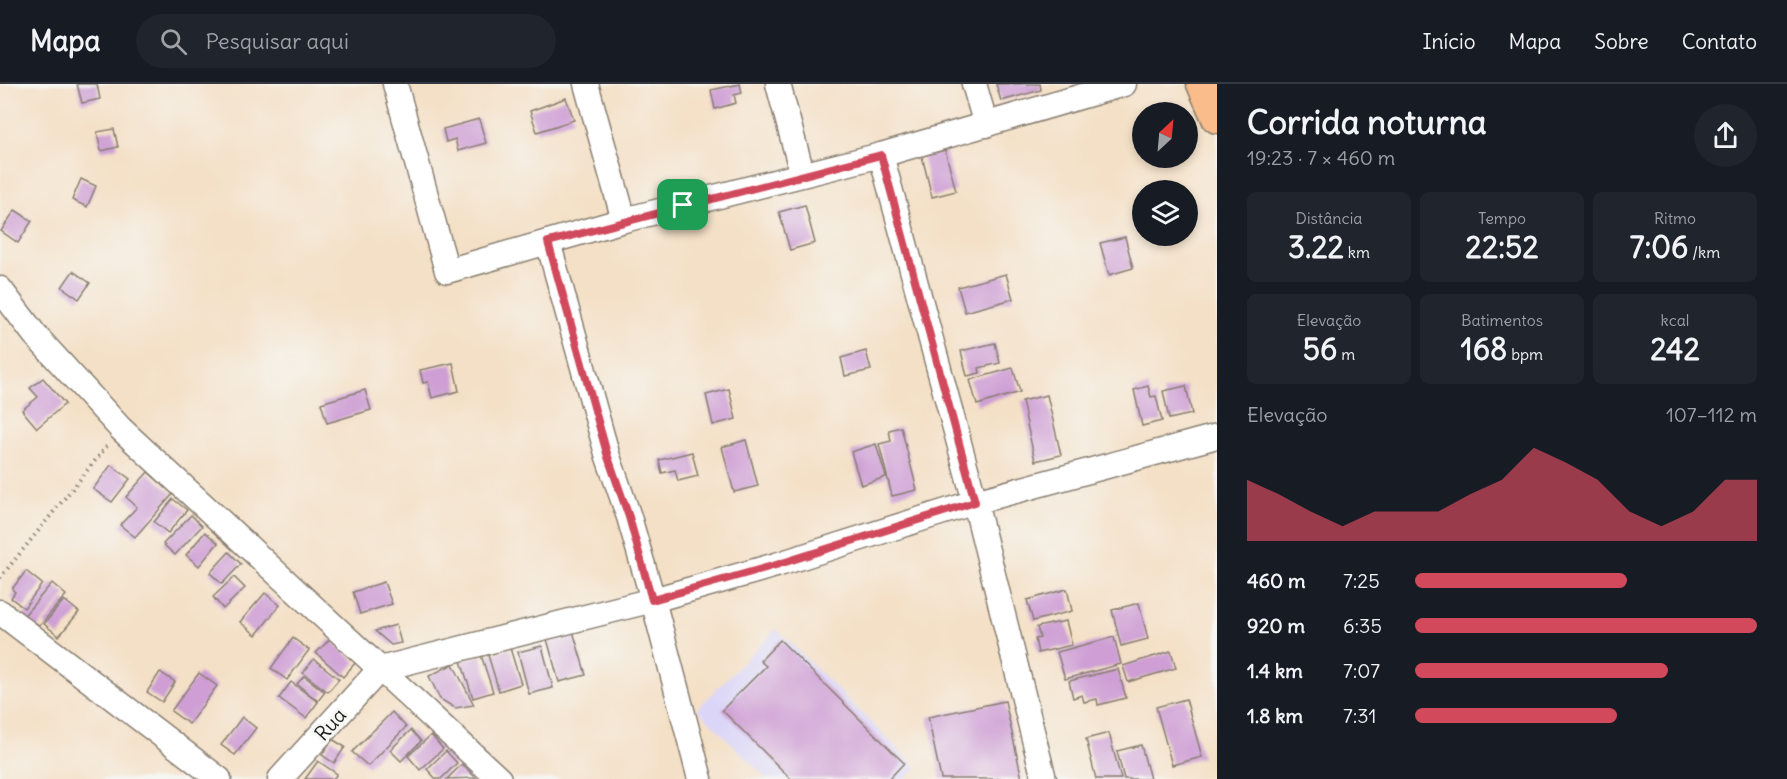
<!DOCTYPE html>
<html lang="pt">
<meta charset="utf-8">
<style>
body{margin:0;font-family:Delius,sans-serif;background:#20242c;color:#f1f3f6;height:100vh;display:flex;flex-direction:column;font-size:22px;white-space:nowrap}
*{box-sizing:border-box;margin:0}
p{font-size:20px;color:#9ea1a6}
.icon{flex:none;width:33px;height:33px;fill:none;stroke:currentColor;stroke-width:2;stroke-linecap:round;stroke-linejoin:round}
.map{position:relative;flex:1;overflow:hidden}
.panel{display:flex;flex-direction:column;background:#171b24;width:570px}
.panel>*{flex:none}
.needle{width:39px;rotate:26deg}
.tools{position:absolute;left:1132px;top:18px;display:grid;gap:12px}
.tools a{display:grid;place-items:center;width:66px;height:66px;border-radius:50%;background:#171b24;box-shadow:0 3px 9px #0003;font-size:30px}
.pin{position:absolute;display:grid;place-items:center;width:51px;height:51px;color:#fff;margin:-26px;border-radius:12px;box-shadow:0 3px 9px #0006}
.round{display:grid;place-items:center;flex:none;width:63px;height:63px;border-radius:32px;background:#20242c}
.headline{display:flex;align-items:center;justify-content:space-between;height:102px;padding:0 30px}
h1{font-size:33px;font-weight:700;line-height:45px}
.stats{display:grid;grid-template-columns:repeat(3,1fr);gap:9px;height:102px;padding:6px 30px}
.stats div{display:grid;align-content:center;border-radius:9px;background:#20242c;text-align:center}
.stats b{font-size:30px;font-weight:700}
.stats small{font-size:16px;font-weight:400}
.stats p{font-size:16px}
.chart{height:168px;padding:12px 30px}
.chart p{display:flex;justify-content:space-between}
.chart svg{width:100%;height:108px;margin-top:6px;fill:#d1495b;opacity:.7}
ul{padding:0 30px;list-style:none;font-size:20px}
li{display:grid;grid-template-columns:96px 72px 1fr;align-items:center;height:45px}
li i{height:15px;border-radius:8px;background:#d1495b}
header{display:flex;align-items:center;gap:36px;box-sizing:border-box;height:84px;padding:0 30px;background:#171b24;border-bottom:2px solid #363941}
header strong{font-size:28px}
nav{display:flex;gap:33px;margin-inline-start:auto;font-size:21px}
.search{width:420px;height:54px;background:#20242c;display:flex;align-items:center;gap:15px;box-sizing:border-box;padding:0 21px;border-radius:33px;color:#9ea1a6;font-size:22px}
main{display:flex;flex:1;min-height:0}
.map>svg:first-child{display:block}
</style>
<header>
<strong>Mapa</strong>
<div class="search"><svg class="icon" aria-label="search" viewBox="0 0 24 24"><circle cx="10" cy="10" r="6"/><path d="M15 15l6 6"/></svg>Pesquisar aqui</div>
<nav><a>Início</a><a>Mapa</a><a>Sobre</a><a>Contato</a></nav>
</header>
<main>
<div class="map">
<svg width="1217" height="695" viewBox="0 0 1217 695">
<rect width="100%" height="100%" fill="#f6f6f2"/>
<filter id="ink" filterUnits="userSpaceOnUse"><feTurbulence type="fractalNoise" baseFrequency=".0167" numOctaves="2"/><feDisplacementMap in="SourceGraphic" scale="12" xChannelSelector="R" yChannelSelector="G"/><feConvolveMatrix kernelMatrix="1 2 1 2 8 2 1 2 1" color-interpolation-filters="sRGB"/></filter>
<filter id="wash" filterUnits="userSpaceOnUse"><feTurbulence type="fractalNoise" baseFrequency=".008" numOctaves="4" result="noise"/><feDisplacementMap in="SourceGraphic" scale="24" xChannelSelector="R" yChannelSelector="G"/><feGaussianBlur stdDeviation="1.35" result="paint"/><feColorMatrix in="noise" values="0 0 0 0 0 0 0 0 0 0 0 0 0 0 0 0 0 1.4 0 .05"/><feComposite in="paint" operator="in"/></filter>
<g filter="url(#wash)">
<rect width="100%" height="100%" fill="#f4e0c6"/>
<!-- built -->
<polygon fill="#dbd6f7" points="776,545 917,684 906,695 767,695 697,625"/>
<g id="blocks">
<!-- building -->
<g fill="#ce9ed4">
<polygon points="77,0 97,0 100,15 82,19"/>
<polygon points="740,0 742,9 734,11 736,19 715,25 711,6"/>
<polygon points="996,0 1040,0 1041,6 1001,17"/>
<polygon points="566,14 574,36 537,48 530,27"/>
<polygon points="479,35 486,59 458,67 455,55 446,58 443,45"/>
<polygon points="114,45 118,63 101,67 97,48"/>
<polygon points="945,66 956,107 932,113 922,72"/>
<polygon points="81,95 96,102 87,123 72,116"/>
<polygon points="805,121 815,159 790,166 779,128"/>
<polygon points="15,126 32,137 18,159 1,147"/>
<polygon points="1125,153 1133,184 1109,191 1100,159"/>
<polygon points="73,187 90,199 79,215 62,203"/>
<polygon points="1006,190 1013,215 965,228 958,203"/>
<polygon points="995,259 1000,279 979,284 980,289 967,292 961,267"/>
<polygon points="866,267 871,286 845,292 841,274"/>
<polygon points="453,279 459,307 432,314 428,298 423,299 420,286"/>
<polygon points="1013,284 1020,308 977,321 970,296"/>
<polygon points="43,294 65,320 37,344 22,326 38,313 30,304"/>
<polygon points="1148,302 1151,313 1156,312 1162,337 1142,342 1134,306"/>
<polygon points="1186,302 1192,330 1169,335 1163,307"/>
<polygon points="729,305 736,335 713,341 706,311"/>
<polygon points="365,306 371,326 327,339 321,319"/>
<polygon points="1047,311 1061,371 1035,377 1022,317"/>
<polygon points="901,343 917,406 892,412 879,360 891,357 889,346"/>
<polygon points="746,356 758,402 734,408 722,363"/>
<polygon points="876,360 886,393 861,401 851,368"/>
<polygon points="692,368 698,392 678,397 675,386 662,389 659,376"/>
<polygon points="111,381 130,395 112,418 93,405"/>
<polygon points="148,388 173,410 135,453 120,441 137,423 126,413"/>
<polygon points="173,415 187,426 168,449 154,438"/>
<polygon points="191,431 202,442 175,471 163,460"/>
<polygon points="205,448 218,459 199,482 186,471"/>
<polygon points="229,468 241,480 222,500 210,489"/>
<polygon points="26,487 42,500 24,524 11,514 15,508 12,505"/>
<polygon points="234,493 245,504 223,525 213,513"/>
<polygon points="384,498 392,520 360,530 353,508"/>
<polygon points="52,499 66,511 35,547 21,535"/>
<polygon points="1067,505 1072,527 1033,537 1027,516"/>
<polygon points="265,509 280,521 256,551 240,538"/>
<polygon points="64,516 79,528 59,552 44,540"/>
<polygon points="1139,519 1148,555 1121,562 1112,526"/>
<polygon points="1066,537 1072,561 1038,569 1035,555 1040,554 1037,543"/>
<polygon points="396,541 401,559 391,561 375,547"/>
<polygon points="573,547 586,591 559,598 547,555"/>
<polygon points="1114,553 1121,580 1065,595 1057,568"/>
<polygon points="293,554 309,566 287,596 271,584"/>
<polygon points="330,555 356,578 343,593 316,569"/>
<polygon points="780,556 904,679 889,695 791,695 722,626 766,582 760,577"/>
<polygon points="542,562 553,604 529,610 518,568"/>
<polygon points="510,564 521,600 499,607 488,571"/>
<polygon points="1171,567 1176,584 1128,598 1123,582"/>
<polygon points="481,571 493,608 473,614 461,577"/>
<polygon points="314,575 339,595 328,608 303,589"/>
<polygon points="453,580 474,621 455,624 440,615 429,592"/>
<polygon points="1118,585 1126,614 1098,621 1097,615 1084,618 1082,611 1073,614 1069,597"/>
<polygon points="160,588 175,598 162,618 147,608"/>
<polygon points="199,589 217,602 189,640 171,627"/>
<polygon points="304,592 325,608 318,617 297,600"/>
<polygon points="291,598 318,618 306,634 279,614"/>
<polygon points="1186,615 1202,673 1172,681 1156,623"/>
<polygon points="1005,617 1022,695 941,695 928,633"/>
<polygon points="392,628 406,643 368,682 352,668"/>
<polygon points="242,633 256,644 235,671 221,661"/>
<polygon points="411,646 421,657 401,677 390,666"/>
<polygon points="1109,649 1121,695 1096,695 1086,655"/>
<polygon points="431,651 443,665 420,686 408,672"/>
<polygon points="332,655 345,663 334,679 322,671"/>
<polygon points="1141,661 1150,695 1124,695 1117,667"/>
<polygon points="446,667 457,679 441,695 436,695 427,685"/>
<polygon points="318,677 337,690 333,695 305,695"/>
<polygon points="462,680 476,694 447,695"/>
</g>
</g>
</g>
<g filter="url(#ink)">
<use href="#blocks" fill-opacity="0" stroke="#887e71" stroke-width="1.5"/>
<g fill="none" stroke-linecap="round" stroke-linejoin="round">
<defs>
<g id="minor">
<polyline points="395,0 447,187 624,136 881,71 1124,0"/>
<polyline points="586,0 624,136"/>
<polyline points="778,0 802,89"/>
<polyline points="974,0 986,41"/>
<polyline points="881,71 975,418 1044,695"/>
<polyline points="548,158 608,373 629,433 653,516 700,695"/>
<polyline points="0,205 35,251 121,345 499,695"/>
<polyline points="0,528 219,695"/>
<polyline points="280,695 380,585 653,516 776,481 975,418 1217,352"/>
</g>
<polyline id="major" points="1202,0 1217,34"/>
</defs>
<!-- minor casing -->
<use href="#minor" stroke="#887e71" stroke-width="27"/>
<!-- major casing -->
<use href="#major" stroke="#887e71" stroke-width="33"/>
<!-- path -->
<polyline stroke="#887e71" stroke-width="4" stroke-dasharray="1.5 4.5" stroke-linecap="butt" points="0,494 107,362"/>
<!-- minor -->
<use href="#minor" stroke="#fff" stroke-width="24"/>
<!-- major -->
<use href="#major" stroke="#f9bc8a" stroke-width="30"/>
</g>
</g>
<g fill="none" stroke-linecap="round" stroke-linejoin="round" filter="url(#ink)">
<defs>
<polygon id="route" points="881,71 975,418 776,481 652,516 629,433 608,373 548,158"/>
</defs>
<!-- route casing -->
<use href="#route" stroke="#fff" stroke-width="12"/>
<!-- route -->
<use href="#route" stroke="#d1495b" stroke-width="8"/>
</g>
<g text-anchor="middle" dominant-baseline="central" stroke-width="6" stroke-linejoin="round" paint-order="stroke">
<!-- street labels -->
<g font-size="20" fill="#1c1c1c" stroke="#f6f6f2">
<text transform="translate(330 640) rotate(-48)">Rua</text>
</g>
</g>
</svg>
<div class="tools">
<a><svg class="needle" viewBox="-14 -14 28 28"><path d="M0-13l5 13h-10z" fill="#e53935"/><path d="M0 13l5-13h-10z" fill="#9ea1a6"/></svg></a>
<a><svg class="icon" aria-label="layers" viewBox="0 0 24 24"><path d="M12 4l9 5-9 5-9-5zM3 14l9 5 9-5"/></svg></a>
</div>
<div class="pin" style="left:683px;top:121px;background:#1e9e55"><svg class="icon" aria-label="arrive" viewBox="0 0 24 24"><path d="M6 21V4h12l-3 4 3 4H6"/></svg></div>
</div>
<section class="panel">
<div class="headline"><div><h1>Corrida noturna</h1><p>19:23 · 7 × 460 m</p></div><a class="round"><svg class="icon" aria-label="share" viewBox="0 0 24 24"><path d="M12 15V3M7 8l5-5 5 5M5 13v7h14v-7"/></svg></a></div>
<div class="stats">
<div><p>Distância</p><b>3.22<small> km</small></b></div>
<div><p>Tempo</p><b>22:52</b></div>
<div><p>Ritmo</p><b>7:06<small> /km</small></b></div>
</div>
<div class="stats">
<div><p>Elevação</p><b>56<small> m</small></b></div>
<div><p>Batimentos</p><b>168<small> bpm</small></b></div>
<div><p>kcal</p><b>242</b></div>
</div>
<div class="chart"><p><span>Elevação</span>107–112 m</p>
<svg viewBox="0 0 160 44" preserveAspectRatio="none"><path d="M0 44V19L10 25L20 32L30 38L40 32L50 32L60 32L70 25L80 19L90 6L100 12L110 19L120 32L130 38L140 32L150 19L160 19V44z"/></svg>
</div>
<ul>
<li><b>460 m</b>7:25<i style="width:62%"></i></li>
<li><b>920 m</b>6:35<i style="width:100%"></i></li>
<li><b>1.4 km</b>7:07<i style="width:74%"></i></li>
<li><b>1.8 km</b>7:31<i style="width:59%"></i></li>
</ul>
</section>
</main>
